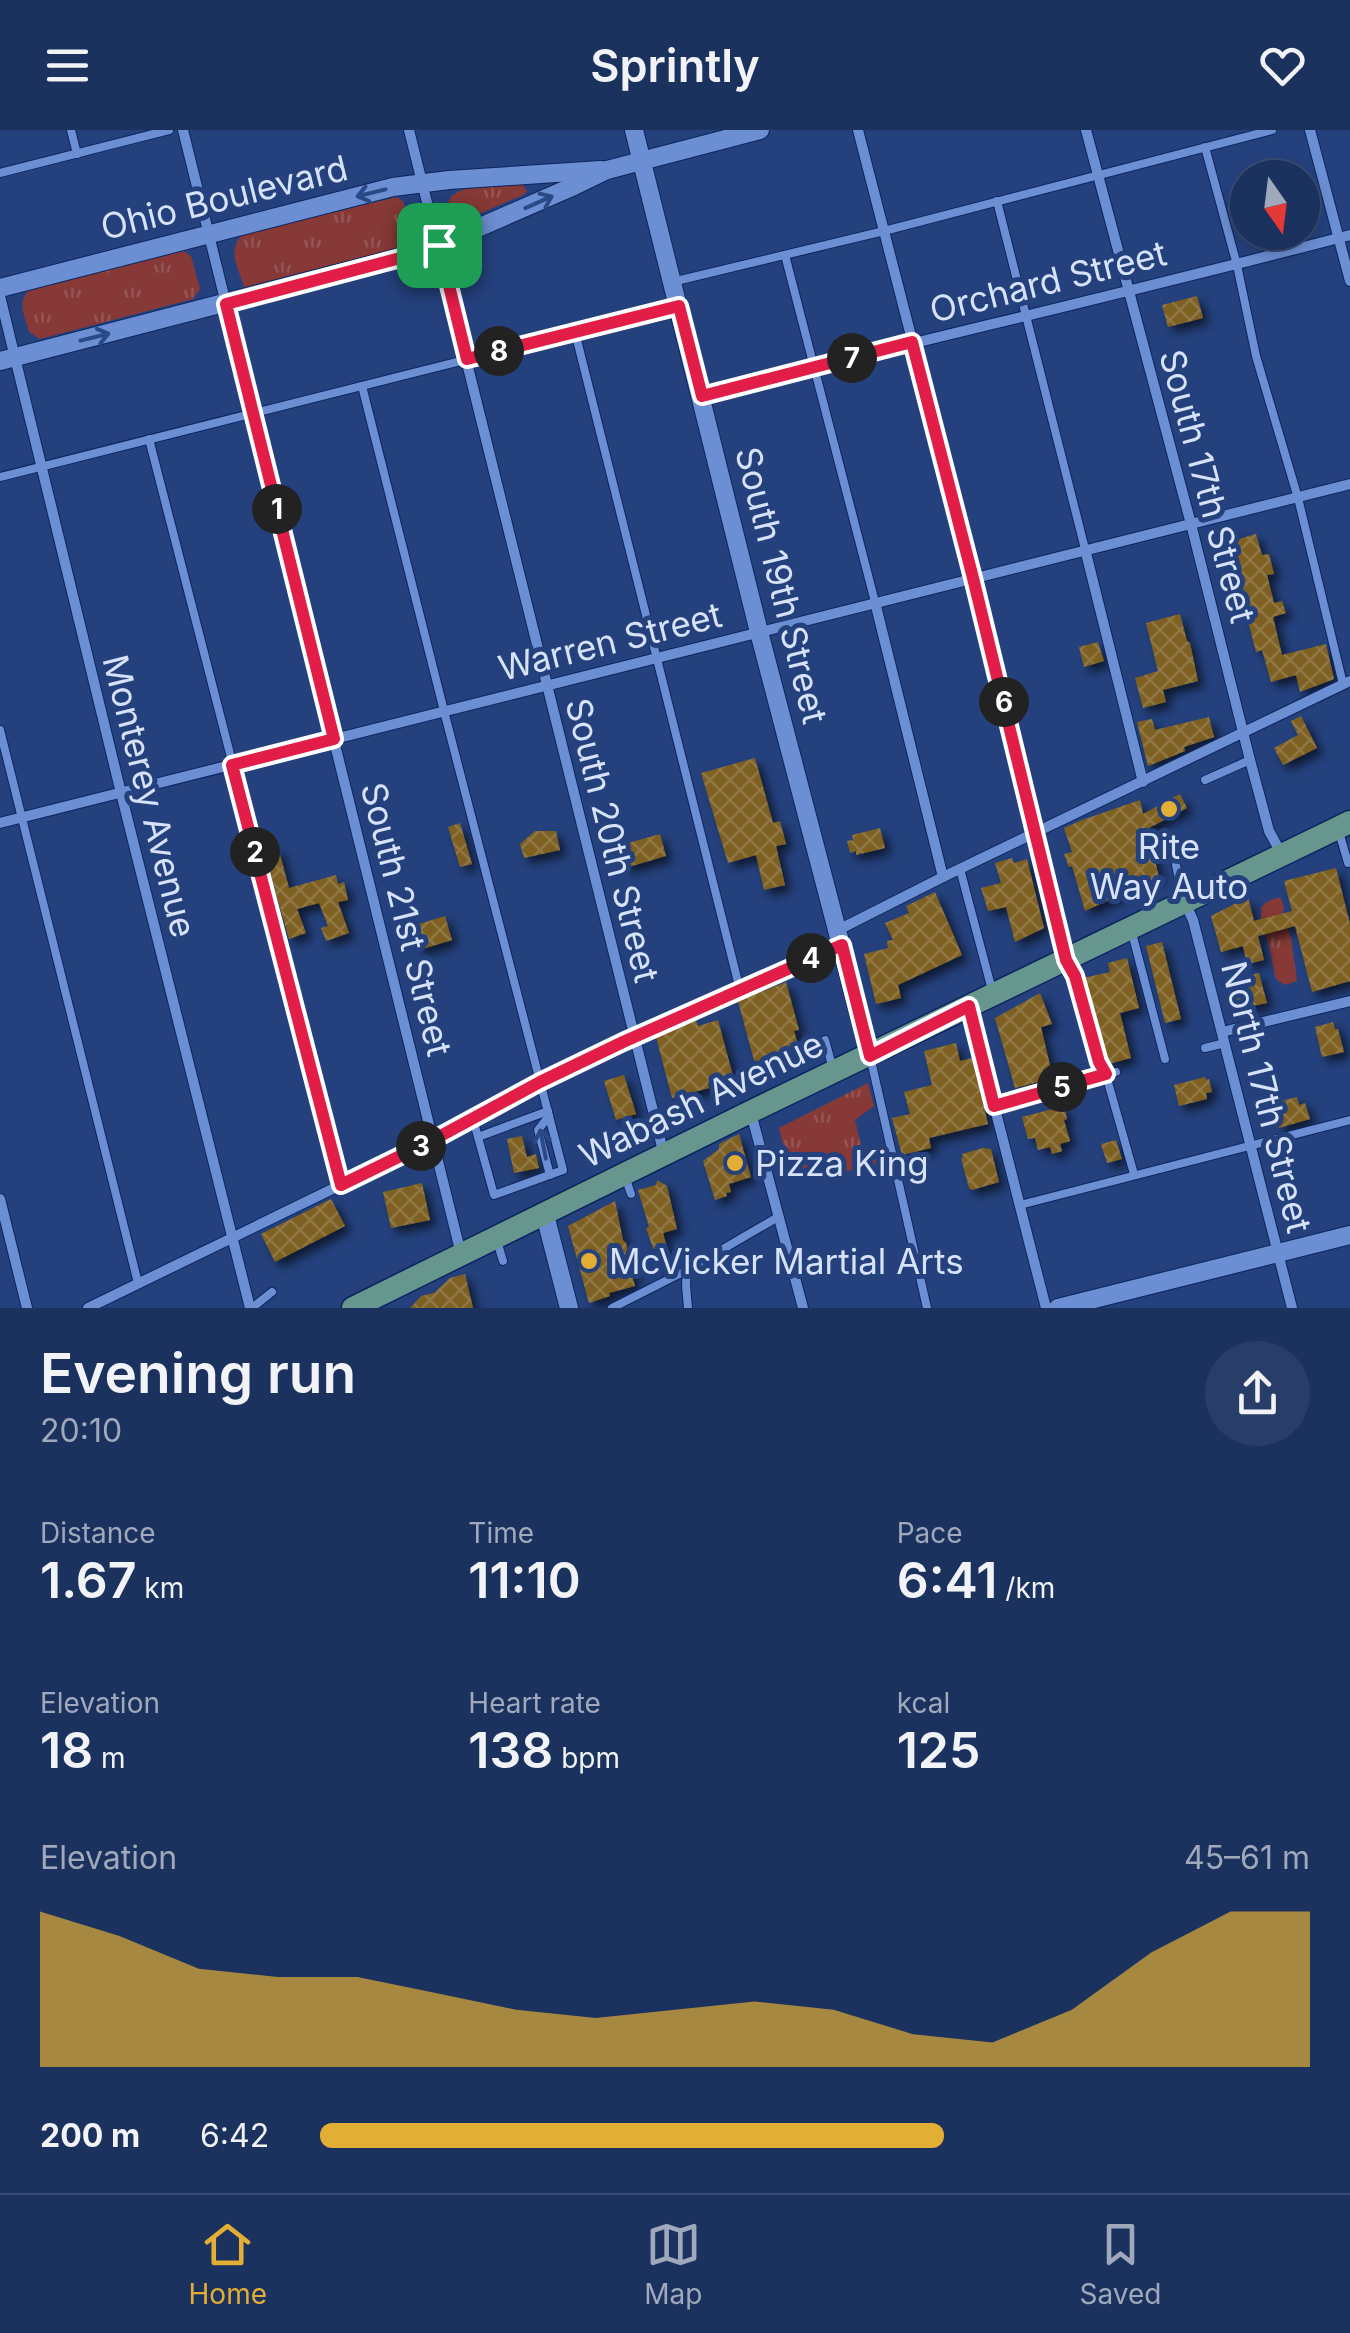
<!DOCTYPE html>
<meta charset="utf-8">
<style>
body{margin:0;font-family:Inter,sans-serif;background:#283d67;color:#f1f3f6;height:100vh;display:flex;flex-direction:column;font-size:38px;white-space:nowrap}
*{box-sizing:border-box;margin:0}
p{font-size:32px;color:#a0a9bc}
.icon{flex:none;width:55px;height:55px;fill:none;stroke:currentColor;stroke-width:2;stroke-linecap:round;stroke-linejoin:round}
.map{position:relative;height:1178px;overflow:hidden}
.side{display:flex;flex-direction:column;background:#1b315e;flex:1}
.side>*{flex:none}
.needle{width:65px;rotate:166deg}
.tools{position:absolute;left:1230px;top:30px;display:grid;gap:20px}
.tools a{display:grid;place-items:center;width:90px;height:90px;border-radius:50%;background:#1b315e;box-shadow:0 5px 15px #0003,0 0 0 2px #394c73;font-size:50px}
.pin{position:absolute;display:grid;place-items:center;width:85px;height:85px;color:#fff;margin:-42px;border-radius:20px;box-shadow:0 5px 15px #0006}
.km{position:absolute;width:50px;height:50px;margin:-25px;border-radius:50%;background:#222;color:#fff;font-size:28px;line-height:50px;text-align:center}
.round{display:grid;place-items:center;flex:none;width:105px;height:105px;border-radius:52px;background:#283d67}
.headline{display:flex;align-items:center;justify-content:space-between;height:170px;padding:0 40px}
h1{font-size:55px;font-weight:600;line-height:75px}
.stats{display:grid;grid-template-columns:repeat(3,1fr);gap:15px;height:170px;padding:10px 40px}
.stats div{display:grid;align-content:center}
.stats b{font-size:50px;font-weight:600}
.stats small{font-size:28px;font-weight:400}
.stats p{font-size:28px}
.chart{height:280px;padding:20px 40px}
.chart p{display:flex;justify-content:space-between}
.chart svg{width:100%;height:180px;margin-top:10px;fill:#e3ae35;opacity:.7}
ul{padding:0 40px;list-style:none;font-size:32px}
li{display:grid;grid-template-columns:160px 120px 1fr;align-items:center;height:75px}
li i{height:25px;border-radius:12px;background:#e3ae35}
header{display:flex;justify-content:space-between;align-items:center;height:130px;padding:0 40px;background:#1b315e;font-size:45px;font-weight:600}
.tab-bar{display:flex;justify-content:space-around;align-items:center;height:140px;border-top:2px solid #394c73;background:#1b315e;font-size:28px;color:#a0a9bc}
.tab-bar a{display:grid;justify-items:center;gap:5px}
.tab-bar .selected{color:#e3ae35}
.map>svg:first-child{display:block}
</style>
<header><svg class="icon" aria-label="menu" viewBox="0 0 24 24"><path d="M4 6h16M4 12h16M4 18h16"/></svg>Sprintly<svg class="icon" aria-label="heart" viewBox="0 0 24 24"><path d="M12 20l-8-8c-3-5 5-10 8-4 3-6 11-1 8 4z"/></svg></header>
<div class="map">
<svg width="1350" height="1178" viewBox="0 0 1350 1178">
<defs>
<pattern id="grass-tufts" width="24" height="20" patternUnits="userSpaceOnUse" patternTransform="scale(2.5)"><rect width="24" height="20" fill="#863937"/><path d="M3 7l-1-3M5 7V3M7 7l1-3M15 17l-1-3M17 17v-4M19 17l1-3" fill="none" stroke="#965555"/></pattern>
<pattern id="building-cross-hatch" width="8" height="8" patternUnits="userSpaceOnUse" patternTransform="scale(2.5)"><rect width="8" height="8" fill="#7d6022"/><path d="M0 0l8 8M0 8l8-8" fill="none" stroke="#8f7643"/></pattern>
<filter id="shadow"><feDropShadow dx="6" dy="6" stdDeviation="5" flood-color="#0009"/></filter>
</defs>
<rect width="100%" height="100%" fill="#24417d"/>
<!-- grass -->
<g fill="url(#grass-tufts)">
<path d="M 522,54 L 527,61 L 525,64 L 458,93 C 422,51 497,57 522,54 Z"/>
<path d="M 397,67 L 403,71 L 413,102 L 411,107 L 393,119 L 248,159 L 244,157 C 238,136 226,120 244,103 Z"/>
<path d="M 182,120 L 191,126 L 200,159 L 193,169 L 40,209 L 29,202 C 25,186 16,172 30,159 Z"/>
<polygon points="1276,768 1281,768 1284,779 1282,784 1291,807 1297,851 1285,855 1277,850 1275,847 1270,819 1261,788 1261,778 1265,773"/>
<polygon points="868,953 874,976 855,990 862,1019 883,1016 887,1031 884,1034 792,1051 779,998"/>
</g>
<!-- building -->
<g fill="url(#building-cross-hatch)" filter="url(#shadow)">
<polygon points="1197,166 1203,188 1168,197 1162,175"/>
<polygon points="1237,402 1239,409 1256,404 1262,425 1269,424 1274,444 1267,445 1274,473 1282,471 1286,483 1273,487 1282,525 1326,514 1334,549 1300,562 1296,545 1271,552 1262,520 1256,522 1238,452 1236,453 1229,425 1226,426 1221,406"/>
<polygon points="1180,484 1187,511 1190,513 1198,551 1163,560 1166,572 1143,578 1135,548 1158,541 1146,493"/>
<polygon points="1098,512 1104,531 1084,537 1079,517"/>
<polygon points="1301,586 1317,618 1283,635 1274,618 1298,605 1291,591"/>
<polygon points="1209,587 1214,607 1184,617 1185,621 1148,636 1137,592 1152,589 1155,600"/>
<polygon points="755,628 773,693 780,691 786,714 776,716 785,755 764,760 756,725 728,733 701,643"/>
<polygon points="1180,664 1187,678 1147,699 1159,747 1085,781 1072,736 1069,737 1064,724 1072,722 1064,698 1082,690 1140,670 1143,684"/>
<polygon points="460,693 472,734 460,737 448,697"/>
<polygon points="880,698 885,718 856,725 856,721 850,723 847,711 853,710 852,705"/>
<polygon points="535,701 556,701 560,720 524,728 520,714"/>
<polygon points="660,704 666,726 625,738 618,716"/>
<polygon points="278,717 289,758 336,745 338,754 344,752 348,770 338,772 349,803 326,811 321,798 328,796 319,773 297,779 306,803 289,809 264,722"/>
<polygon points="1012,728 1014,733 1027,729 1044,798 1015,812 1006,777 988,781 981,758 1001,753 995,733"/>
<polygon points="1336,738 1350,794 1350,851 1312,862 1295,796 1258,806 1264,830 1247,834 1243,816 1221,822 1211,786 1248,767 1254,791 1292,781 1284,751"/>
<polygon points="935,762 962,825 898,855 901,868 876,874 864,824 888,818 887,811 893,810 885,793 909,783 906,776"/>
<polygon points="445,786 452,810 419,820 412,796"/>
<polygon points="1162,812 1181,889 1165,893 1146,816"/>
<polygon points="1127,828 1139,878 1120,883 1131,928 1108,934 1083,848 1110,842 1108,833"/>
<polygon points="1259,843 1267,873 1237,879 1234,867 1238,866 1234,849"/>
<polygon points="786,852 799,900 794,901 800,921 755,934 738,871"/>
<polygon points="1040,863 1052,894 1041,897 1053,948 1015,958 995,888"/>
<polygon points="696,890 698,896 718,890 733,946 708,953 709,958 672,968 656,907"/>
<polygon points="1333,892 1335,899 1338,899 1344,922 1322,927 1315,897"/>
<polygon points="956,913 960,931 972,928 988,994 929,1008 931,1018 902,1025 892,988 910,984 904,962 932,955 924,921"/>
<polygon points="624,945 636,984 616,990 604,951"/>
<polygon points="1205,947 1206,950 1209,949 1212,962 1206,963 1207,969 1179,976 1174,955"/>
<polygon points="1297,967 1299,975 1305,973 1310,989 1279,998 1276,983 1283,981 1281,971"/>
<polygon points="1064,976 1067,989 1064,990 1070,1011 1060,1014 1062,1021 1052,1024 1050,1017 1038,1020 1035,1008 1028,1009 1022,987"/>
<polygon points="739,1004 751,1047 729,1054 731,1062 726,1063 727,1066 715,1070 703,1031 719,1019 719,1014"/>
<polygon points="522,1006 527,1027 536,1024 539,1038 514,1043 507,1009"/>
<polygon points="1116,1010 1122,1029 1107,1033 1101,1014"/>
<polygon points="983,1018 991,1019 999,1052 972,1060 969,1058 961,1028 963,1028 962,1024"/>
<polygon points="657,1050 667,1056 677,1099 663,1103 673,1138 662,1141 657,1120 653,1118 646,1098 649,1097 638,1060 656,1055"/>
<polygon points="422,1053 430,1090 391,1098 383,1062"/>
<polygon points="331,1069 345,1096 275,1132 261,1104"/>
<polygon points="615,1071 623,1110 626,1113 634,1142 632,1145 635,1156 609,1163 610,1166 589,1173 568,1096"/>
<polygon points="465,1144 473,1178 410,1178 421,1166 434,1163 450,1148"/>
</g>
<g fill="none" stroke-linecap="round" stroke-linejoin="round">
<defs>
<g id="service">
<polyline points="71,0 77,24"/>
<polyline points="1205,17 1237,135 1256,226 1298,368 1343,554"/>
<polyline points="0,43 169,0"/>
<polyline points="997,71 1085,419"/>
<polyline points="785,125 875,472"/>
<polyline points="672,152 884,101 1272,0"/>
<polyline points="575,202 740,860"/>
<polyline points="362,256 444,581 563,1040 494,1065 473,989"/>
<polyline points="149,309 341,1055"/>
<polyline points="0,347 679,176"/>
<polyline points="0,600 138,1153"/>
<polyline points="1205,650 1250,630"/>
<polyline points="1339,702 1348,733 1350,732"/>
<polyline points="1176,735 1183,768"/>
<polyline points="960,739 992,860"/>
<polyline points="1132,803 1165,929"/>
<polyline points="1069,834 1075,846 1099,932 1106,945 1134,1044"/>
<polyline points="825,910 833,939"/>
<polyline points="1205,918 1225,913"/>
<polyline points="870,926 927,1178"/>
<polyline points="994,975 1116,942"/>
<polyline points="549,986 538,1000 550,1045"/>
<polyline points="478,1007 548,981"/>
<polyline points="626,1049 631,1064"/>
<polyline points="1020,1075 1350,990"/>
<polyline points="497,1111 503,1131"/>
<polyline points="252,1178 272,1162"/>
<polyline points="612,1178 687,1140"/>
<polyline points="688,1178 686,1155 687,1140 778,1087"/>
</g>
<g id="minor">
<polyline points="183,0 461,1124"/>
<polyline points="409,0 664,1025"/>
<polyline points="858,0 973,447 1066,829"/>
<polyline points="1086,0 1191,394 1250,630 1269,701 1281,723"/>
<polyline points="1310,0 1350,151"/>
<polyline points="0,166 121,663 250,1178"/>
<path d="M 701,266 C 917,211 1135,161 1350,105"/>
<polyline points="1085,419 1143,652"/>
<polyline points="875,472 943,747"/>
<polyline points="0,693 1350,354"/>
<polyline points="1185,773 1193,790 1292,1178"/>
<polyline points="838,800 943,747 1350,551"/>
<polyline points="969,877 1046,1178"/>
<polyline points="1222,902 1350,871"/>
<polyline points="751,983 803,1178"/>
<polyline points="0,1069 27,1178"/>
<polyline points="88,1178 433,1010 540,952 623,912 842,815"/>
</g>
<g id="tertiary">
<polyline points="634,0 759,502 870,926"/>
<polyline points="0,158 393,57 449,50 601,40"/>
<polyline points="0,231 409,125 464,104 574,56 607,40 760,0"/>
<polyline points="545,1085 569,1178"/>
<polyline points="1058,1178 1350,1105"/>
</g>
<polyline id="primary" points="353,1178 750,982 1350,692"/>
</defs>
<!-- service casing -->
<use href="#service" stroke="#0b255f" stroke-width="10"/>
<!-- minor casing -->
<use href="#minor" stroke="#0b255f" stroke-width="12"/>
<!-- tertiary casing -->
<use href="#tertiary" stroke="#0b255f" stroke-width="20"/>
<!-- primary casing -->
<use href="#primary" stroke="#0b255f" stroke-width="25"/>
<!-- service -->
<use href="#service" stroke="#6c8ed2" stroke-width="8"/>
<!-- minor -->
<use href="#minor" stroke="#6c8ed2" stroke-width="10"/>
<!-- tertiary -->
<use href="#tertiary" stroke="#6c8ed2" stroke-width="18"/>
<!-- primary -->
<use href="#primary" stroke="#67968f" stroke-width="22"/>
</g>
<!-- one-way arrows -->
<defs><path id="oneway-shaft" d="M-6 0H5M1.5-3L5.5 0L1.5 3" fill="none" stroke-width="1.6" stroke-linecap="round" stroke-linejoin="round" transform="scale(2.5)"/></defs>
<g stroke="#2b4986">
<use href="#oneway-shaft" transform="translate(371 63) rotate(166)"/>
<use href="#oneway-shaft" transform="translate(539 72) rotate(-24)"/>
<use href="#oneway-shaft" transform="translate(95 207) rotate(-14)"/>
<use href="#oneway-shaft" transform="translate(543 1014) rotate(-101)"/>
</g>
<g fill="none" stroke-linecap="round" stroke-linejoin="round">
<defs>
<polygon id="route" points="439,115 467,229 679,176 702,266 912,212 973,448 1066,830 1075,846 1099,932 1106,944 994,976 969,876 870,926 842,815 623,912 540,952 433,1010 341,1055 232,635 334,609 226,174 408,126"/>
</defs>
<!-- route casing -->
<use href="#route" stroke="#fff" stroke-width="20"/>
<!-- route -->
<use href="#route" stroke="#e11d48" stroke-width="12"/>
</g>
<!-- markers -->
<g fill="#e3ae35" stroke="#24417d" stroke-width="4">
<circle cx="1169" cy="679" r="10"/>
<circle cx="735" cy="1033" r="10"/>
<circle cx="589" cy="1131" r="10"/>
</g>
<g text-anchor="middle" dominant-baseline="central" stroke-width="10" stroke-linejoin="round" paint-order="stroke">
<!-- street labels -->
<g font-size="35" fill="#d6e2f8" stroke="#24417d">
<text transform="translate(224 67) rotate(-14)">Ohio Boulevard</text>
<text transform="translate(1048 151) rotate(-14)">Orchard Street</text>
<text transform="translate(1208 356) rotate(75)">South 17th Street</text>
<text transform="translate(782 455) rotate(76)">South 19th Street</text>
<text transform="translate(610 511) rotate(-14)">Warren Street</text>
<text transform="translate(150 666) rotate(76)">Monterey Avenue</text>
<text transform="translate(613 710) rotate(76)">South 20th Street</text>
<text transform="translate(407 789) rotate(76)">South 21st Street</text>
<text transform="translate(1267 967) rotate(76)">North 17th Street</text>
<text transform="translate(701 969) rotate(-26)">Wabash Avenue</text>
</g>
<!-- poi labels -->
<g font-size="35" fill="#d6e2f8" stroke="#24417d" text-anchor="start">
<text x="1169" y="716" text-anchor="middle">Rite<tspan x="1169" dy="40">Way Auto</tspan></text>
<text x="755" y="1033">Pizza King</text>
<text x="609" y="1131">McVicker Martial Arts</text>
</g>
</g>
</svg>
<div class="tools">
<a><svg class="needle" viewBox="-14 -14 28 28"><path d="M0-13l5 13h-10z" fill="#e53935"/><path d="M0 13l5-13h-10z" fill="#a0a9bc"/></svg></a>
</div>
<div class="pin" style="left:439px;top:115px;background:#1e9e55"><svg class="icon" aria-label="arrive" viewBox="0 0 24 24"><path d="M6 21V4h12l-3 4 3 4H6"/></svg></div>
<b class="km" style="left:277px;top:379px">1</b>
<b class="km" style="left:255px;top:722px">2</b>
<b class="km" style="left:421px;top:1016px">3</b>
<b class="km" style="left:811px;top:828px">4</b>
<b class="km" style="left:1062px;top:957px">5</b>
<b class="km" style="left:1004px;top:572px">6</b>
<b class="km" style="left:852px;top:228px">7</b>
<b class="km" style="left:499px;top:221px">8</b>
</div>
<section class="side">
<div class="headline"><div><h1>Evening run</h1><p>20:10</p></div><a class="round"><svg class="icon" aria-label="share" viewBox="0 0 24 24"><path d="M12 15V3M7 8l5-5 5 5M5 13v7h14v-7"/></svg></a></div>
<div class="stats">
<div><p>Distance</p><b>1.67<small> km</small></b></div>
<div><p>Time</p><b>11:10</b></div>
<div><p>Pace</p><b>6:41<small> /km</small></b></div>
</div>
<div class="stats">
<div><p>Elevation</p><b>18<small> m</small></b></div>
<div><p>Heart rate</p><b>138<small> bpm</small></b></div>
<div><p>kcal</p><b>125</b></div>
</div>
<div class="chart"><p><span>Elevation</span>45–61 m</p>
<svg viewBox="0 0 160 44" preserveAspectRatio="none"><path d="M0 44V6L10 12L20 20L30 22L40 22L50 26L60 30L70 32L80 30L90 28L100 30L110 36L120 38L130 30L140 16L150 6L160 6V44z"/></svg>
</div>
<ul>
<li><b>200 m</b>6:42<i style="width:63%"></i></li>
</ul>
</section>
<nav class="tab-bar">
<a class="selected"><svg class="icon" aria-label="home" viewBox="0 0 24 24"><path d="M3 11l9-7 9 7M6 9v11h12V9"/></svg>Home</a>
<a><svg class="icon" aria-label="map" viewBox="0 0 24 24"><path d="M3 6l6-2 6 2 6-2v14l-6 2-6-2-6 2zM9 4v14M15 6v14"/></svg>Map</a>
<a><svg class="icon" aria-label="saved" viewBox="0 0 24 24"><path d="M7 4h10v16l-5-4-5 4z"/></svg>Saved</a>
</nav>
